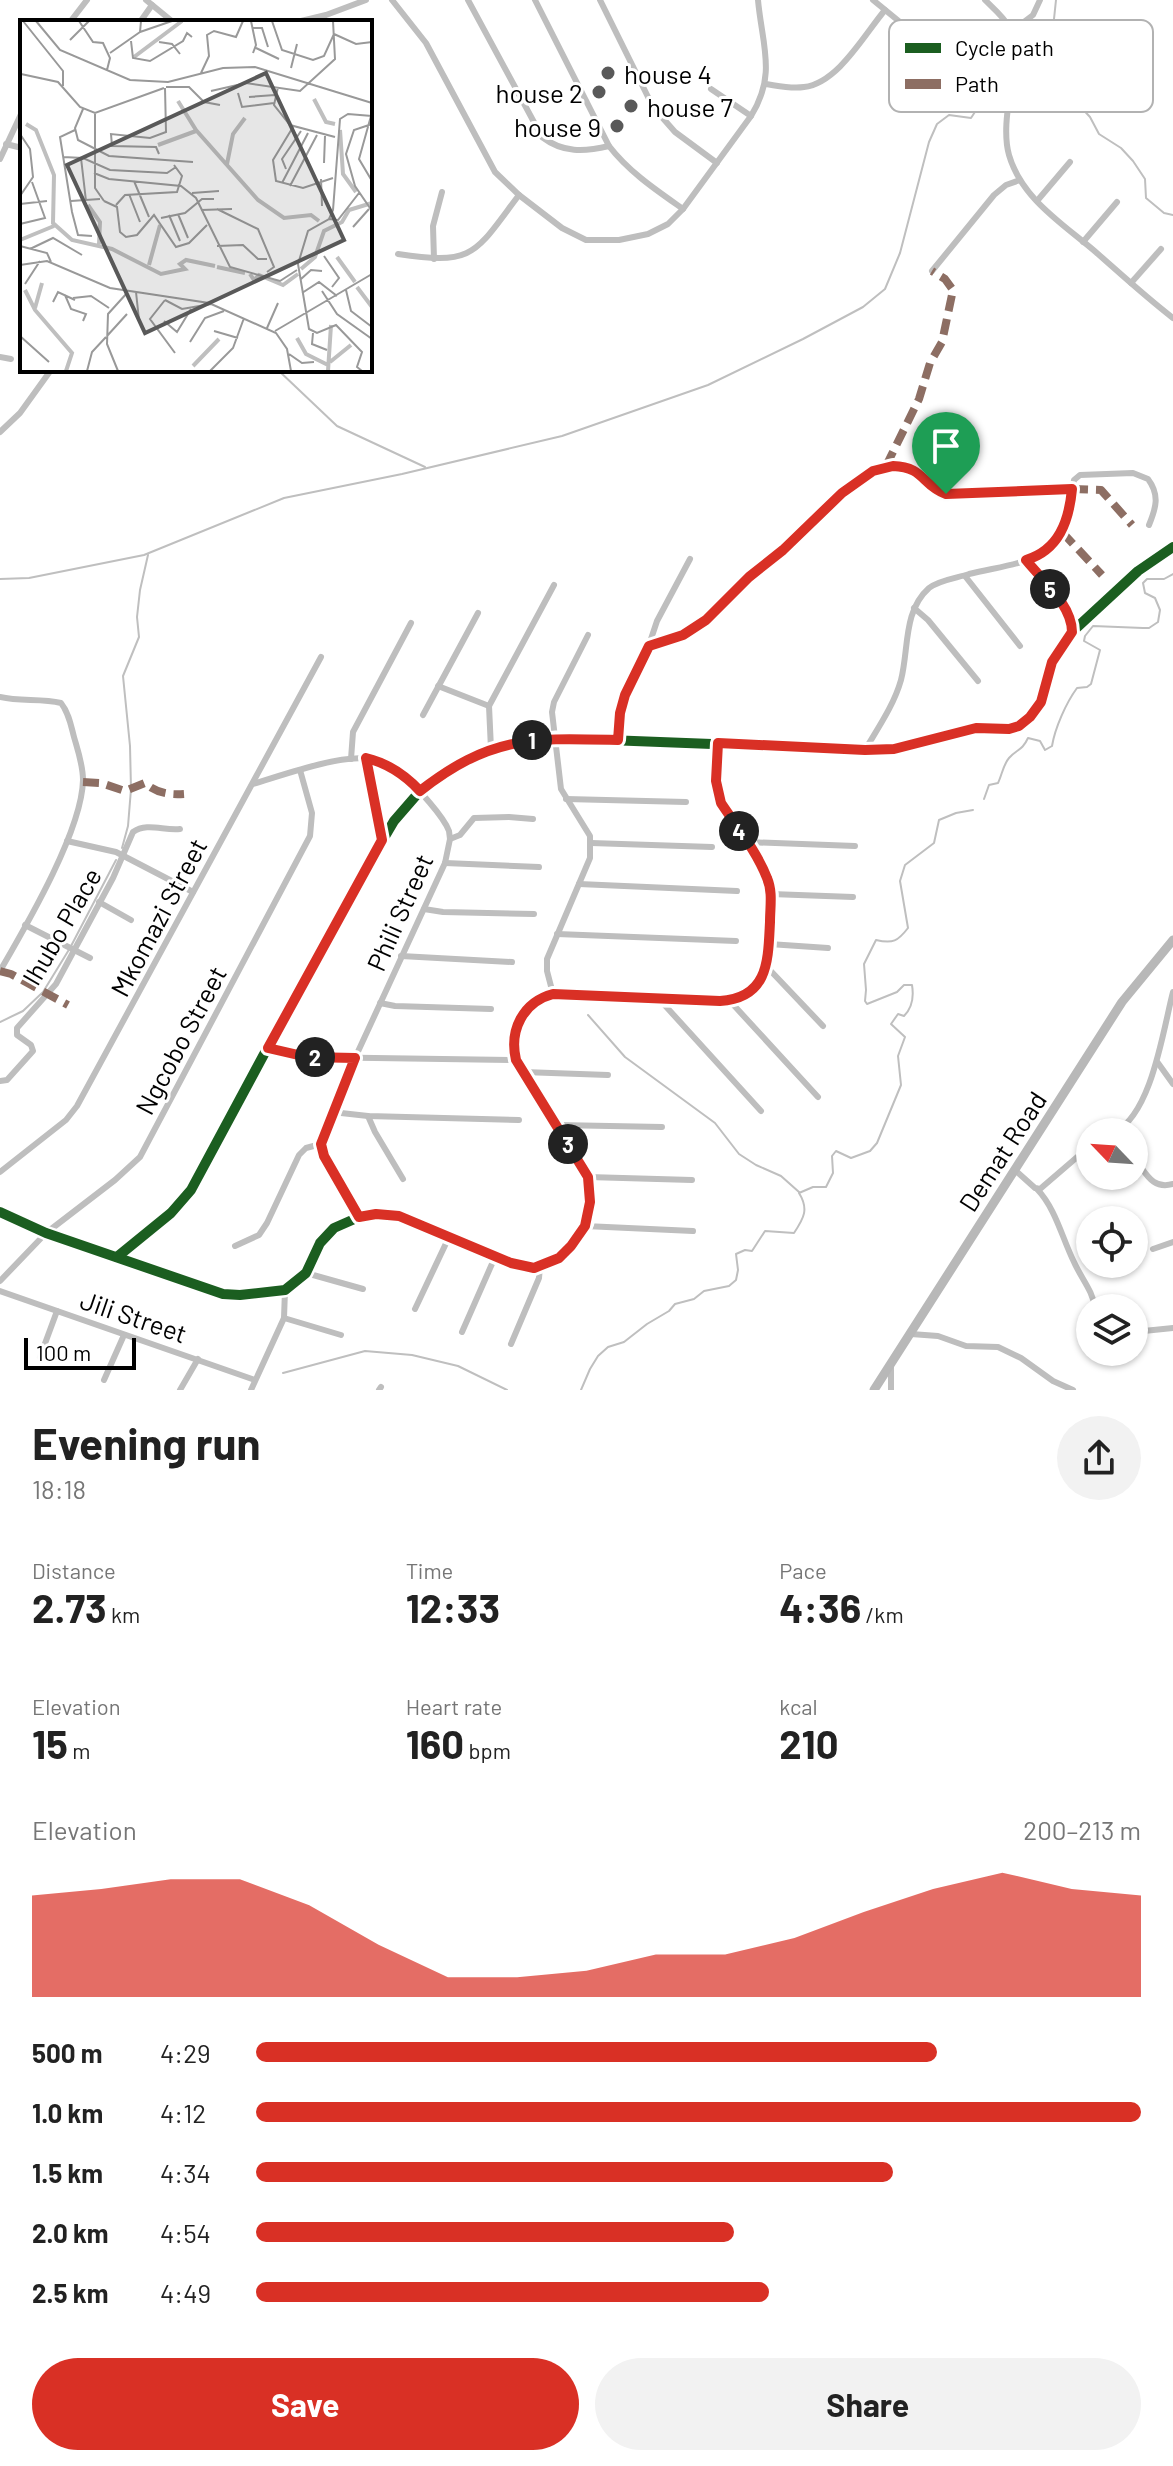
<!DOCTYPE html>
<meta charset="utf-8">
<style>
body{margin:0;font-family:Barlow,sans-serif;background:#f2f2f2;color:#222;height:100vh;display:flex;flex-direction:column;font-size:30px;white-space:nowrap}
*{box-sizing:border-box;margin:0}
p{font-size:26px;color:#767676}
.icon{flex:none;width:44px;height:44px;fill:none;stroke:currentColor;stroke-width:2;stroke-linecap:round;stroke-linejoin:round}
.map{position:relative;height:1390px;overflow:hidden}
.panel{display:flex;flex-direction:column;background:#fff;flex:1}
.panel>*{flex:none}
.needle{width:52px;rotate:295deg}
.buttons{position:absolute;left:1076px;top:1118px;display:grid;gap:16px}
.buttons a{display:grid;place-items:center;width:72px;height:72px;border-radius:50%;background:#fff;box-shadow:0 2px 6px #0004;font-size:40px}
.scale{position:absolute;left:24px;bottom:20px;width:112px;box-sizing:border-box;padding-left:8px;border:4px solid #000;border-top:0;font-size:22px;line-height:28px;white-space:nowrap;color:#000;-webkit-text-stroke:6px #fff;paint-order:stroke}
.pin{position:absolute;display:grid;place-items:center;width:68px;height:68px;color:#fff;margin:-82px -34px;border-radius:50% 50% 50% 0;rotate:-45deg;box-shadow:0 0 8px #0007}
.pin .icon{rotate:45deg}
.km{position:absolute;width:40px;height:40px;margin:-20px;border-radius:50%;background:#222;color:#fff;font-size:22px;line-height:40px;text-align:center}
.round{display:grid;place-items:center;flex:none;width:84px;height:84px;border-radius:42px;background:#f2f2f2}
.overview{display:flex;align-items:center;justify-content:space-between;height:136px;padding:0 32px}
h1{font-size:44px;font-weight:700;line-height:60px}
.metrics{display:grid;grid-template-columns:repeat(3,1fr);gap:12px;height:136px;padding:8px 32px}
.metrics div{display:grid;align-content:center}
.metrics b{font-size:40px;font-weight:700}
.metrics small{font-size:22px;font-weight:400}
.metrics p{font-size:22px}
.chart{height:224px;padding:16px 32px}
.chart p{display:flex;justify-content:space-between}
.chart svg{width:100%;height:144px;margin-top:8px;fill:#d93025;opacity:.7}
.button{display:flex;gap:16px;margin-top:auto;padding:16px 32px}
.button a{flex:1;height:92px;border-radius:48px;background:#d93025;color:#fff;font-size:32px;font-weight:700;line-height:92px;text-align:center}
.button a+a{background:#f2f2f2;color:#222}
ul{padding:0 32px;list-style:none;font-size:26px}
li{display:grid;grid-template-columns:128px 96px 1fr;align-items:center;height:60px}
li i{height:20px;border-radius:10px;background:#d93025}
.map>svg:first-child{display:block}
</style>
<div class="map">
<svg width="1173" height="1390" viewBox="0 0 1173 1390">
<rect width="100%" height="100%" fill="#fff"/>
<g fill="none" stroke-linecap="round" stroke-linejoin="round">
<!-- stream -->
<g stroke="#bfbfbf" stroke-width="2">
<polyline points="1056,0 1054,19 1066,91 1090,117 1099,134 1121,148 1133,161 1145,179 1146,198 1164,213 1173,215"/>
<polyline points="1023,74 1061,65"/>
<polyline points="278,370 337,426 425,467"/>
<polyline points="0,579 29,578 144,555 284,498 402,474 562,436 708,385 803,339 863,307 885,289 900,253 929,142 937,124 949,115 971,118 986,95 1003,88"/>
<path d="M 984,799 L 989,785 L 998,783 C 1002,775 1003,765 1009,758 C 1017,749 1022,751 1028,738 L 1040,741 L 1045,750 L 1052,746 C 1055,728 1066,703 1077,688 L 1087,687 L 1091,684 L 1100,650 L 1084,641 L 1085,636 L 1093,626 L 1143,628 L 1149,628 L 1158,622 L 1160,610 L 1155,598 L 1145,593 L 1143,583 L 1147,579 L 1164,579 L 1173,574"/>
<polyline points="122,848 128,826 131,789 130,746 123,676 139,637 137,617 140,590 148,555"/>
<polyline points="588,1015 625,1057 715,1123 739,1154 756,1165 781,1176 799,1192"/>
<polyline points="0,1022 23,1011 43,992 70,948 116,860"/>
<polyline points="283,1373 365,1351 412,1355 458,1366 507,1390"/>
<path d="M 581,1390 L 590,1369 L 598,1356 L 608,1347 L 624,1342 L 647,1324 L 669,1311 L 675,1304 L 694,1299 L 704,1291 L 729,1286 L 736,1280 L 738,1270 L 736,1254 L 745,1250 L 752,1251 L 765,1231 L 794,1233 C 804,1218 809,1209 799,1193 L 813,1187 L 826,1187 L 833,1173 L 832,1156 L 836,1151 L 851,1158 L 870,1151 L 877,1143 L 901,1085 L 898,1056 L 905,1037 L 891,1024 L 898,1014 L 904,1016 C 912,1008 914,997 912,985 L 904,985 L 897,992 L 867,1004 L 865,1001 L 866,990 L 864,964 L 876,940 C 893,944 898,941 908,928 L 900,881 L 905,865 L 934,843 L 939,820 L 956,813 L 973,810"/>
</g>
<!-- street -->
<g stroke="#bebebe" stroke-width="6">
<polyline points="146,0 173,22"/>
<path d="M 392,0 L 426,43 L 495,172 L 519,195 L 562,228 L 586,240 L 619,240 L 648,234 L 668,224 L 683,209 L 751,116 C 777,74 762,45 758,0"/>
<path d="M 468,0 L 542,137 C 563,153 584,152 609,146"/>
<path d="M 535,0 L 609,146 C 629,172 656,190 683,209"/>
<polyline points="600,0 653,107 675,132 717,163"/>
<polyline points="873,0 917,36"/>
<path d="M 985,0 C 993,8 1004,17 1009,27 C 1024,57 998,116 1009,155 C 1022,200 1065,225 1098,254 C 1123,276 1147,298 1173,318"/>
<polyline points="70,22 87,0"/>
<polyline points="140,22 152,5"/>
<polyline points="297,22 326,15 366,0"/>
<polyline points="1011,32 1033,15 1040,0"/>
<path d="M 766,84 C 779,86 791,89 804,87 C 838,83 864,35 885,10"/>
<polyline points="711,89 751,116"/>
<polyline points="6,144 22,148"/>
<polyline points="0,159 22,112"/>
<polyline points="1037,201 1070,162"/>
<polyline points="1083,242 1117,202"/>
<path d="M 398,254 C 475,266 475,253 519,195"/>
<polyline points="434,259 433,226 442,192"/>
<polyline points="932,271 994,195 1006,185 1020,180"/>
<polyline points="1131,283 1161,249"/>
<polyline points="0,357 11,359"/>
<polyline points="0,432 20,413 51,370"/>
<path d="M 1026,560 C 1042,579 1073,605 1072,632"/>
<polyline points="965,576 1020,646"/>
<polyline points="914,608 928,620 978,681"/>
<path d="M 649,646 C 665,642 681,638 695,629 C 716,615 731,594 749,577 C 760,568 772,560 783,550 C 812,523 856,462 900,466 C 921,467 927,488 946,494 L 1072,489"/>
<polyline points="438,686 489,706"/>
<path d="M 0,697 C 20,702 41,698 61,703 C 69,713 71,726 74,737 C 78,751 83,765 83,780 C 82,831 26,926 0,971"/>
<polyline points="423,715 478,613"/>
<polyline points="618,740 620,713 625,695 644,660 657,621 690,559"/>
<polyline points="491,749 489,706 554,585"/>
<path d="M 865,750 C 878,728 894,705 901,680 C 909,649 903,611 929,588 C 939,580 957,578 969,574 C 1018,562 1053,565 1069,510 C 1072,501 1072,490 1074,480 L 1080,475 L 1133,473 L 1148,479 C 1160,495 1156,508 1149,525"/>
<polyline points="366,758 382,840"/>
<polyline points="351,759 353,732 411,623"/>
<path d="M 253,784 C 279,776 342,754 368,759 C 390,762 410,779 424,796 C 433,807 444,818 449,831 L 450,839 L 445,863 L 355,1058 L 322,1139 L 324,1156 L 359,1217"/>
<polyline points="566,799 686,802"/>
<polyline points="450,839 460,835 474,818 509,817 533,819"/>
<polyline points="67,841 116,852 193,892"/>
<polyline points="746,842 855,846"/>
<polyline points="591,843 712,847"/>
<polyline points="445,863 539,867"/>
<polyline points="579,884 737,891"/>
<polyline points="771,894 853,897"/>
<polyline points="99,902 131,920"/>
<polyline points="424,909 443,912 534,914"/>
<polyline points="25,925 90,958"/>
<polyline points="557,934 736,941"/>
<polyline points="769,944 828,948"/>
<polyline points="401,956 512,962"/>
<polyline points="767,967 823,1026"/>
<polyline points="553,994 547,971 547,959 590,858 590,836 561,789 552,712 554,702 588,635"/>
<polyline points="660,1000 761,1111"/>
<polyline points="729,1000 818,1097"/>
<polyline points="380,1003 395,1006 491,1009"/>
<polyline points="268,1048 307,1057 516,1060"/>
<polyline points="1158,1063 1173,1084"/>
<polyline points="523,1072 608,1075"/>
<path d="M 0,1081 L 7,1080 L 33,1051 L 31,1045 L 17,1035 L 17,1028 L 56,984 L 113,878 L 133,832 C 147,822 164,831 180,829"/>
<polyline points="332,1112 368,1116 519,1120"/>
<polyline points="368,1116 375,1132 403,1179"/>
<polyline points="557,1125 662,1127"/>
<path d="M 1115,1132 C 1152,1113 1163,1030 1173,992"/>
<path d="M 1134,1158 C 1146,1172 1151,1190 1173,1184"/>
<polyline points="1016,1171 1035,1188 1040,1189 1090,1146"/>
<polyline points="0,1172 66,1120 77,1106 321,657"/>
<polyline points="588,1177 692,1180"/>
<path d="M 1037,1189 C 1056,1209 1062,1238 1074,1262 C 1081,1278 1093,1291 1095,1308"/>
<path d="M 0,1212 L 46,1233 L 223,1294 L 240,1295 L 285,1290 L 306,1273 L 320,1243 L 334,1228 L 359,1217 L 376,1214 L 399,1216 L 511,1263 C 519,1265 528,1268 536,1267 C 559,1264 585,1238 589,1215 C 591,1203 591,1189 588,1177 L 516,1060 C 509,1030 523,1002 553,994 L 660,1000 L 720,1001 L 742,996 L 758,984 L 768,961 L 771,894 L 762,867 L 721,803 L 716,781 L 718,743"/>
<polyline points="585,1226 693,1231"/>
<polyline points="235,1246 259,1235 267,1223 299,1155 306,1148 321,1144"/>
<polyline points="1153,1249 1173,1242"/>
<polyline points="117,1257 171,1213 191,1190 341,911 394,821 420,791 459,764 511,743 556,738 865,750 894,749 976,728 1009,729 1019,726 1030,717 1041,702 1052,662 1072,632 1138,571 1173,547"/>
<polyline points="306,1273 363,1289"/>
<polyline points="0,1281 46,1233 115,1180 140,1157 310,836 312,813 300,770"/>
<polyline points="0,1291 255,1380"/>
<polyline points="415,1309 449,1237"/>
<polyline points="284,1318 341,1335"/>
<polyline points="462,1332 495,1257"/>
<polyline points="1134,1332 1173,1328"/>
<polyline points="911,1334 938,1336 966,1346 998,1347 1021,1358 1053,1381 1073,1390"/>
<polyline points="511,1344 539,1278 540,1266"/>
<polyline points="40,1357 57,1311"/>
<polyline points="891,1365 891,1390"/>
<polyline points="104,1380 124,1335"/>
<polyline points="180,1390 198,1359"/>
<polyline points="251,1390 284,1318 285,1290"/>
<polyline points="379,1390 381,1387"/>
</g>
<!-- secondary -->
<polyline stroke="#b8b8b8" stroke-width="9" points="874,1390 1122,1002 1173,940"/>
<!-- quiet -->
<g stroke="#8d6e63" stroke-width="8" stroke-dasharray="16 8" stroke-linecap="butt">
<polyline points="886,466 919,399 930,363 942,342 953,290 945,279 932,271"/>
<polyline points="1072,489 1101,490 1132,525"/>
<polyline points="1062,532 1102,575"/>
<path d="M 83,782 L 101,783 L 125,791 L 145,783 C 156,793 169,795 184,794"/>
<polyline points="0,971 11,974 68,1005"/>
</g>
<defs>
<g id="cycleway">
<path d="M 0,1212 L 46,1233 L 223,1294 L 240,1295 L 285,1290 L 306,1273 L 320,1243 L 334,1228 L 359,1217 L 376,1214 L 399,1216 L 511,1263 C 519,1265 528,1268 536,1267 C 559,1264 585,1238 589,1215 C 591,1203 591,1189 588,1177 L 516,1060 C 509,1030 523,1002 553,994 L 660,1000 L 720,1001 L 742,996 L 758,984 L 768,961 L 771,894 L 762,867 L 721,803 L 716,781 L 718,743"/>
<polyline points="117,1257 171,1213 191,1190 341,911 394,821 420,791 459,764 511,743 556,738 865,750 894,749 976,728 1009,729 1019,726 1030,717 1041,702 1052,662 1072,632 1138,571 1173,547"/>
</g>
</defs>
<!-- cycleway casing -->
<use href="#cycleway" stroke="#fff" stroke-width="15"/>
<!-- cycleway -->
<use href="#cycleway" stroke="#1b5e20" stroke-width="10"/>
</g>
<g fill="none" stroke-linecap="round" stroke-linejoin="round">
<defs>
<path id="route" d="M 893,466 C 925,467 921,485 946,494 L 1072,489 C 1069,521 1059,550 1026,560 C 1042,580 1072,605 1072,632 L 1052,662 L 1041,702 L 1030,717 L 1019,726 L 1009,729 L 976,728 L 894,749 L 865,750 L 718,743 L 716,781 L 721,803 C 737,827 757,852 767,878 C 773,892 770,907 770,922 C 768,960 769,998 720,1001 L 553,994 C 523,1002 509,1030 516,1060 L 588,1177 L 590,1202 L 585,1226 L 571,1246 L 559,1258 L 534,1268 L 511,1263 L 399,1216 L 376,1214 L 359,1217 L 324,1156 L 321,1144 L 355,1058 L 307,1057 L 268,1048 L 382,840 L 366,758 C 387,763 406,776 420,791 C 492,735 532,738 618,740 L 620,713 L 625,695 L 649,646 L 683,635 L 706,620 L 749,577 L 783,550 L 842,493 L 873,471 Z"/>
</defs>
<!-- route casing -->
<use href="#route" stroke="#fff" stroke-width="16"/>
<!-- route -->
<use href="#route" stroke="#d93025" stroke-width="10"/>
</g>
<!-- markers -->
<g fill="#595959" stroke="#fff" stroke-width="3">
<circle cx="608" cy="73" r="8"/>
<circle cx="599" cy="92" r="8"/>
<circle cx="631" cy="106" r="8"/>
<circle cx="617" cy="126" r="8"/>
</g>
<g text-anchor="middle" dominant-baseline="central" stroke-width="6" stroke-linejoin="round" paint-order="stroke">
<!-- poi labels -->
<g font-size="26" fill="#000" stroke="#fff" text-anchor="start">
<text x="624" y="73">house 4</text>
<text x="583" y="92" text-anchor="end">house 2</text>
<text x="647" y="106">house 7</text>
<text x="601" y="126" text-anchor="end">house 9</text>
</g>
<!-- street labels -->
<g font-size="26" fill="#000" stroke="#fff">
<text transform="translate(399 912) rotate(-66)">Phili Street</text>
<text transform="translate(158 917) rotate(-62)">Mkomazi Street</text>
<text transform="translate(61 926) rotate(-60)">Ihubo Place</text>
<text transform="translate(180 1040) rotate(-62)">Ngcobo Street</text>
<text transform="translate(1002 1151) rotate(-57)">Demat Road</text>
<text transform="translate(134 1316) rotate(19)">Jili Street</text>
</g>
</g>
<!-- overview -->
<g transform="translate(20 20)">
<rect width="352" height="352" fill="#fff"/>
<path fill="none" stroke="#bfbfbf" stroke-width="4" d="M 114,37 L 162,1M 294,79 L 306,102 L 315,104M 158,81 L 176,110 L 238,180 L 264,198 L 291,195 L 299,201M 6,104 L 16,110 L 34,155 L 33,203 L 52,220 L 92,229 L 141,254 L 165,249 L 160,244 L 166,240 L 195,246M 320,110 L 323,154 L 336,172M 138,125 L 176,111M 207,144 L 213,114 L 225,98M 68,185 L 80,202 L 79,224M 0,220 L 34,206M 317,237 L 335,262M 129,245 L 140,205M 197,247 L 225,253M 281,249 L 295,237 L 304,211 L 322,202 L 329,190 L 352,183M 230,254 L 234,260 L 239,255 L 263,265 L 278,254M 337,267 L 352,287M 5,270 L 15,290 L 52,333 L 46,351M 15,288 L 22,263M 277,318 L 286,334 L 308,345M 310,342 L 331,325M 173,346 L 199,319M 308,351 L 311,305"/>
<path fill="none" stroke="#999" stroke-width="2" d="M 3,1 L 43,51 L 43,66M 16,1 L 40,30 L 110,60 L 148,62 L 203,48 L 235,47 L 352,83M 59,1 L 73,22 L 83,23 L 90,38 L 87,50M 231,1 L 236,25 L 233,33M 252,1 L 262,30 L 293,40 L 304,36 L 314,14M 232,8 L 242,8 L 248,27M 120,12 L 152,1M 314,14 L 336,24 L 352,22M 50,20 L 69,1M 111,21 L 113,38 L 130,41 L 163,21 L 167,13 L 172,17M 139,22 L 152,24 L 160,34M 236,28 L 259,39M 90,33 L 120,12 L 121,1M 271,48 L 277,24M 181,53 L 189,36 L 187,15 L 194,11 L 216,17 L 223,1M 1,54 L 38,62 L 60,87 L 75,93 L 144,68M 146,67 L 169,67 L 184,82 L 200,85M 258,67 L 254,85 L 270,105 L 315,117M 191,71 L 226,63 L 280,71 L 315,39 L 313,1M 218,73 L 222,87 L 254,83M 229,77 L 255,75M 63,89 L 55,108 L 58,120 L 89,136 L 173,142M 75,93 L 75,168 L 84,181M 351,96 L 339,139 L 352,161M 352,104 L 334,110 L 326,134 L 335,166 L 352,191M 273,107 L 253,140 L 256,161 L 283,168 L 313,158M 55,110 L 40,117 L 52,192 L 58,215 L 72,216M 0,114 L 10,129 L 13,157 L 0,176M 139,134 L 136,127 L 92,126 L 91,114 L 130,118 L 146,112 L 145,68M 43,137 L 63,138 L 90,150 L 147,153 L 156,147M 61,138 L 66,181M 304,143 L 305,116M 266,149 L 262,139 L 281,111M 74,153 L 89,159 L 161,166 L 176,178 L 210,247 L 260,261 L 277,250M 301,159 L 302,186M 114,161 L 129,197M 262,163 L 288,113M 270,166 L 297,115M 172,173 L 199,171M 109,174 L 120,202M 51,181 L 80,179M 84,181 L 97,187 L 100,212 L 106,217 L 117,215 L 134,195 L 156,227 L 169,223 L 187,205M 0,184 L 27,181M 96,185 L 105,175 L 157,172 L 162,156 L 154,145M 197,189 L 238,209 L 254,247 L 247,252M 181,190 L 212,189M 158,194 L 168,218M 149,195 L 160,221M 141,198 L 165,193 L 182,179 L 194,179M 309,199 L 318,200 L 339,173M 0,204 L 25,198 L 12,162M 333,207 L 349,189M 0,226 L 27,233 L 31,242M 197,226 L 223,225 L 238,239 L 247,239M 10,229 L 33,218 L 62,235M 304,236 L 319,258 L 312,267M 0,245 L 27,241 L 90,268 L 189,283 L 256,313 L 267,329 L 271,351M 281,259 L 291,250 L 302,251M 5,264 L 20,241M 326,270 L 331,291 L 352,307M 302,271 L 317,294 L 352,319M 116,272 L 119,300M 282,273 L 299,262 L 317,276M 45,275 L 51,289 L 66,294 L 63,301M 53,278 L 71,276 L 89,288M 145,280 L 130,299 L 155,333M 145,280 L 162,289 L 191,284M 33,282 L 38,272 L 55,280M 144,301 L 157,312 L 171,289M 247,308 L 258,283M 194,311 L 218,318M 255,311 L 352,254M 293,313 L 292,324 L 307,330M 0,316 L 29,342M 87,316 L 107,294M 170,322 L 185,298 L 204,291M 269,334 L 282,343 L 294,342M 67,351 L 72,332 L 86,317M 98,351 L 87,324 L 88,294 L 107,273M 190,351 L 213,328 L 224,298M 342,351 L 337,347 L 342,332 L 316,305 L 297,313 L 289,309 L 278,244 L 288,211 L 309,199 L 313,190 L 320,99 L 328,94 L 352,96"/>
<path fill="#595959" fill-opacity="0.15" stroke="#595959" stroke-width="4" d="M 246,53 L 324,220 L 125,313 L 47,145 Z"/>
<rect width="352" height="352" fill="none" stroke="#000" stroke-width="4"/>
</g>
<!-- legend -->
<rect x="889" y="20" width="264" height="92" rx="12" fill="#fff" stroke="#b2b2b2" stroke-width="2"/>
<rect x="905" y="43" width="36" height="10" fill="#1b5e20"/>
<rect x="905" y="79" width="36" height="10" fill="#8d6e63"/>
<g font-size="22" fill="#000">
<text x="955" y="56">Cycle path</text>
<text x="955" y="92">Path</text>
</g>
</svg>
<div class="buttons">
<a><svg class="needle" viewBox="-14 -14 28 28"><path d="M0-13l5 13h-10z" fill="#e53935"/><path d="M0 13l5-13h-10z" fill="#767676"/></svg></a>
<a><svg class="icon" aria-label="locate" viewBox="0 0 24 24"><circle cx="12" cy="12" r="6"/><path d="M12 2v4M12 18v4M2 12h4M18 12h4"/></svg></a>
<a><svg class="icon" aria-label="layers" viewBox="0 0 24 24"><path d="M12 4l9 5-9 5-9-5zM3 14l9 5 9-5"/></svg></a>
</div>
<div class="scale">100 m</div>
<div class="pin" style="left:946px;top:494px;background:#1e9e55"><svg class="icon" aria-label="arrive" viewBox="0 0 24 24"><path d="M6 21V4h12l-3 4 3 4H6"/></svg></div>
<b class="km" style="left:532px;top:740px">1</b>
<b class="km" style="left:315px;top:1057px">2</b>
<b class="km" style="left:568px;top:1144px">3</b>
<b class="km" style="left:739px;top:831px">4</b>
<b class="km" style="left:1050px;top:589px">5</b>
</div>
<section class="panel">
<div class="overview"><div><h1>Evening run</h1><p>18:18</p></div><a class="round"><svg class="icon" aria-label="share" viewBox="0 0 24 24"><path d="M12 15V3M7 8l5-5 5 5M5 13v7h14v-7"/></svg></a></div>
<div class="metrics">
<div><p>Distance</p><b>2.73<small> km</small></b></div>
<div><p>Time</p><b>12:33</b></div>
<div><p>Pace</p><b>4:36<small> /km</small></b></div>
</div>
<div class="metrics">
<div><p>Elevation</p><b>15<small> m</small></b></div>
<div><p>Heart rate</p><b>160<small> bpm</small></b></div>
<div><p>kcal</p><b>210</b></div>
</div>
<div class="chart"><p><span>Elevation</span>200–213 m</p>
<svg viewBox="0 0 160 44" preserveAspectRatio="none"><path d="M0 44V13L10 11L20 8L30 8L40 16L50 28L60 38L70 38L80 36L90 31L100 31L110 26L120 18L130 11L140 6L150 11L160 13V44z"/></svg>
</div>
<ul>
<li><b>500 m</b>4:29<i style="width:77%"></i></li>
<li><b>1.0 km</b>4:12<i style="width:100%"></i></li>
<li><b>1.5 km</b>4:34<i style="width:72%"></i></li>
<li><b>2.0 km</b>4:54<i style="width:54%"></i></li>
<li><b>2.5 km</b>4:49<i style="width:58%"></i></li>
</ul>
<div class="button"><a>Save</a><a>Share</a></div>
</section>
